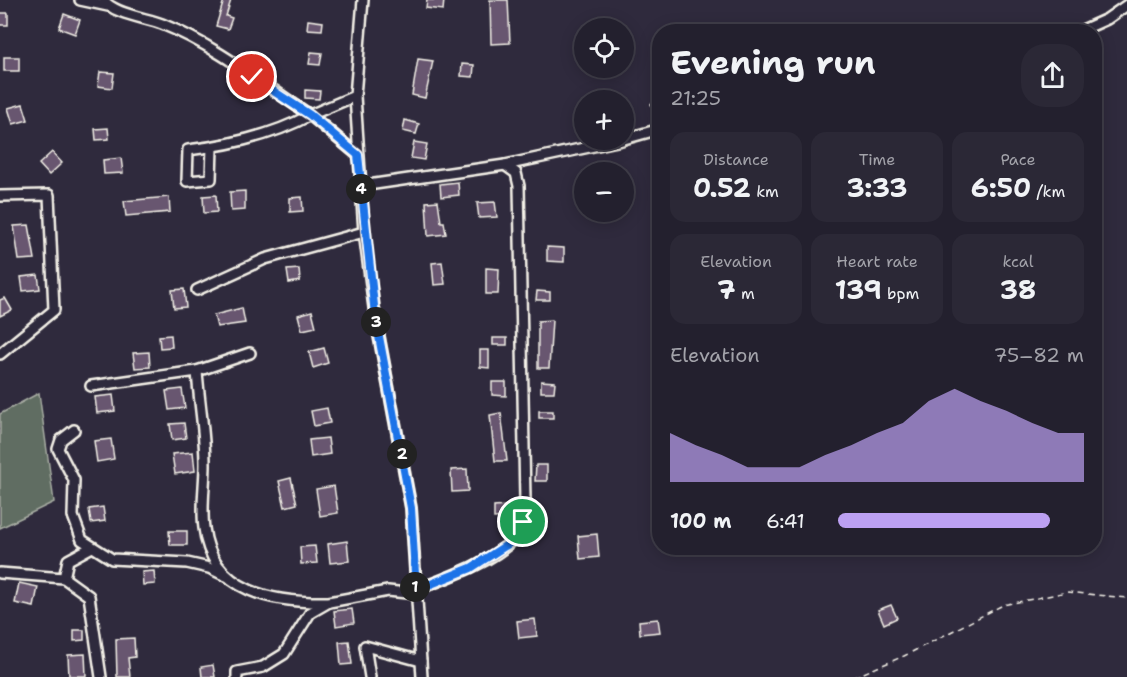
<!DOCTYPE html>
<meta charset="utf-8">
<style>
body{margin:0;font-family:"Shantell Sans",sans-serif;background:#2b2836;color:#f1f3f6;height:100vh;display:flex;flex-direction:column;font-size:22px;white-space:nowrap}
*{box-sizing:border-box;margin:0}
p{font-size:20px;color:#a3a3aa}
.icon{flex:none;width:33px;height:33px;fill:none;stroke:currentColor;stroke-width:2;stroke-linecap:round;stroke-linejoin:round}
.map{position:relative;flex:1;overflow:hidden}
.drawer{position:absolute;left:652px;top:24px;width:450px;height:531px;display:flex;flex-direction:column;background:#23202e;border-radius:24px;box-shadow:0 3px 15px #0003,0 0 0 2px #403e4a}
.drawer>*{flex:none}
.controls{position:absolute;left:574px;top:18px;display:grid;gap:12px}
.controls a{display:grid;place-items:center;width:60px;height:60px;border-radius:50%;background:#23202e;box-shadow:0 3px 15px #0003,0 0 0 2px #403e4a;font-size:30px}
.pin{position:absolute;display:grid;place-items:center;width:51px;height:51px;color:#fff;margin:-26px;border:3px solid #fff;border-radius:50%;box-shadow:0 2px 6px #0007}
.km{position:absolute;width:30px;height:30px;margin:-15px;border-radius:50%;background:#222;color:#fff;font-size:16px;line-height:30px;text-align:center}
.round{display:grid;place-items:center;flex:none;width:63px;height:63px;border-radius:24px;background:#2b2836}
.head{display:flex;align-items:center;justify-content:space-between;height:102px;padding:0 18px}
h1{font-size:33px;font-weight:700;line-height:45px}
.metrics{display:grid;grid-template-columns:repeat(3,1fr);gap:9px;height:102px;padding:6px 18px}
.metrics div{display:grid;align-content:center;border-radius:15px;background:#2b2836;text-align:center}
.metrics b{font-size:26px;font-weight:700}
.metrics small{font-size:16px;font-weight:400}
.metrics p{font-size:16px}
.chart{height:168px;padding:12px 18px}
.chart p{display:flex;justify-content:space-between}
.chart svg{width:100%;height:108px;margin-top:6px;fill:#bca0f2;opacity:.7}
ul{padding:0 18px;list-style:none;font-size:20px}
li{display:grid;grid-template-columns:96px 72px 1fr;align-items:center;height:45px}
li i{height:15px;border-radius:8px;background:#bca0f2}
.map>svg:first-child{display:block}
</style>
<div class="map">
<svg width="1127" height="677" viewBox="0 0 1127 677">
<rect width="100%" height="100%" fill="#2f2a3d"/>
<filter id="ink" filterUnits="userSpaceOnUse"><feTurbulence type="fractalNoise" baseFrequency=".0167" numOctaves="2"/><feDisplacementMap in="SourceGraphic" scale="12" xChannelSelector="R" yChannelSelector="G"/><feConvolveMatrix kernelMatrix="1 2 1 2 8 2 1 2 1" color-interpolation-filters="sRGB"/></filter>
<g filter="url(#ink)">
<!-- green -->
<polygon fill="#606d62" stroke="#aaafa5" stroke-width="1.5" points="39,393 54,502 0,528 0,414"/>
<!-- building -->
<g fill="#675670" stroke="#f4f1e8" stroke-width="1.5">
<polygon points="224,0 231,0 226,16 232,18 228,29 216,26"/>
<polygon points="427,0 444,0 443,10 426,8"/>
<polygon points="490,0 508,0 510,43 491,44"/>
<rect x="0" y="13" width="8" height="12"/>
<polygon points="64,14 80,20 75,34 59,28"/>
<polygon points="308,20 323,22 322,30 307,29"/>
<polygon points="311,52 322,53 320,65 309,64"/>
<rect x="4" y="57" width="15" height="14"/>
<polygon points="418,59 433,61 425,98 412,95"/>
<polygon points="462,64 474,65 473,77 461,76"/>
<polygon points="100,72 114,73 112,88 98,86"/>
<polygon points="305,90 320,91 319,99 305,98"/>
<polygon points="660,100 660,122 658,122 651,104"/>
<polygon points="23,104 28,120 13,124 8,108"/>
<polygon points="405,120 419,124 416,134 403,131"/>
<polygon points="108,128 109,139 96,140 95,129"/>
<polygon points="414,142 427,144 424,160 411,158"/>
<polygon points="52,152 62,163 49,175 39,164"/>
<polygon points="121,158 123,173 104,174 103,160"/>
<polygon points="458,182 459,195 441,197 440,184"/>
<polygon points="245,191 245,210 231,211 230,192"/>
<polygon points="216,195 217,212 204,213 203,196"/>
<polygon points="169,197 170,212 126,216 124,201"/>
<polygon points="302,197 303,211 290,212 290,198"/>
<polygon points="438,201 441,222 444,222 446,234 428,236 426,202"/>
<polygon points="495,202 497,217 479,218 477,203"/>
<polygon points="29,225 35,259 19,260 14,226"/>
<polygon points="547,247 564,248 564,262 547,261"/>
<polygon points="442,262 445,284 434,285 432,263"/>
<polygon points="486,268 499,269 498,294 486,294"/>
<polygon points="299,269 300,281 289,283 287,270"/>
<polygon points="38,275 40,289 23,291 21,277"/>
<polygon points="184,289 186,307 174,308 172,290"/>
<polygon points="537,291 550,292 550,300 536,300"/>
<polygon points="5,298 12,310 0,316 0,300"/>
<polygon points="242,308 245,323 217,327 214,315"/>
<polygon points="312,311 316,327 302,330 298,315"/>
<polygon points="552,320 549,368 538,368 538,321"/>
<polygon points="171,335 172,347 160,348 159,336"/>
<rect x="493" y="338" width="14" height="7"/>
<polygon points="324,348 328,363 313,368 309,352"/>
<polygon points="480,350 489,350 489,368 480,367"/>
<polygon points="149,352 150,367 135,368 133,353"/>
<polygon points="541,381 555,382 554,392 541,392"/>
<polygon points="492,382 506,382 506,396 492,395"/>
<polygon points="182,389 185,408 169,410 166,391"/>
<polygon points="113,395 115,411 97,413 95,397"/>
<polygon points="327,408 330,423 314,426 311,411"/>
<rect x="539" y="411" width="14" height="7"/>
<polygon points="501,413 507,461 495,461 490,415"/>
<polygon points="184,423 186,438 172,440 170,424"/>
<polygon points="328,438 330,454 311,457 309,440"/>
<polygon points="111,439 114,459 97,462 94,441"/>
<polygon points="193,452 195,471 175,474 172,454"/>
<polygon points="536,465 547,465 547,481 535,481"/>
<polygon points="467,469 468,491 452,492 451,470"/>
<polygon points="291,478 297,504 285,507 279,481"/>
<polygon points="334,486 338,513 320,516 316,489"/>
<polygon points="507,506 508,517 494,518 494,507"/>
<polygon points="103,507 105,521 91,523 89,509"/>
<polygon points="169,531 187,531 187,545 170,545"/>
<polygon points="597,534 599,557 580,559 578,536"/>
<polygon points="347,541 349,561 330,563 328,544"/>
<polygon points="315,546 317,563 301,564 300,547"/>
<polygon points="154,571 155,584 143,585 142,572"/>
<polygon points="19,583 38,587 34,607 15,603"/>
<polygon points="891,605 897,618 884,624 878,610"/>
<polygon points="352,609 354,623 336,626 334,611"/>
<polygon points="535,619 537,636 519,638 517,621"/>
<polygon points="658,619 660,632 640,634 639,621"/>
<polygon points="74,630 84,630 84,640 74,641"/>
<polygon points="134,638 135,657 128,658 130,677 117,677 116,639"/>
<polygon points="349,641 352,664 341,665 339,642"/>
<polygon points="85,654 86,676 69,676 68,655"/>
<polygon points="213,665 215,677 202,677 201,667"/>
</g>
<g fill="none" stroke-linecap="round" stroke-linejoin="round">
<defs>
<g id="minor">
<polyline points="80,0 108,6"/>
<path d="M 104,0 C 111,13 146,18 162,24 C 215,45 262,83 310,115 L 355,96"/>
<polyline points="363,0 355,96 364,232 375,315 411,508 422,677"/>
<polyline points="1078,32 1107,19 1127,5"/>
<polyline points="624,139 660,129"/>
<path d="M 212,147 L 211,179 L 187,181 L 188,150 C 229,145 274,135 310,115 L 358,155"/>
<polyline points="361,186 505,165 622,140"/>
<polyline points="0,196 49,195 54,310 0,354"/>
<polyline points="197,290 265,259 364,232"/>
<polyline points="197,371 250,353"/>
<path d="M 91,386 L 197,371 C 199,402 205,433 205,464 C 205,485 201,507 204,528 C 212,594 276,603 329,602"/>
<polyline points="74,430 61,440 58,449 74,480 73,516 82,540 112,559 187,563 209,568 226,576"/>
<polyline points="0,573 64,578 89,596 101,677"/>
<polyline points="64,578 68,560 92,547"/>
<path d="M 416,590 C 446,578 491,563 514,539 C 524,530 524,512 525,500 L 519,186 L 516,173 L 505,165"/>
<polyline points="237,677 237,672 263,667 284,654 310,613 329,602 388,591 416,594"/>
<polyline points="370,677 365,646 421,661"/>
</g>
</defs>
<!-- minor casing -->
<use href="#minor" stroke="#f4f1e8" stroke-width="14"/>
<!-- path -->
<polyline stroke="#f4f1e8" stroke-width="1.5" stroke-dasharray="6 4.5" stroke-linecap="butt" points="854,677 904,656 1003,605 1067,592 1127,598"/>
<!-- minor -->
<use href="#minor" stroke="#2f2a3d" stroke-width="9"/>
</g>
</g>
<g fill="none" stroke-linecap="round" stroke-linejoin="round" filter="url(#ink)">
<defs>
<polyline id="route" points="252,77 310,115 358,155 375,315 411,508 416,590 471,568 516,539 523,522"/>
</defs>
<!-- route casing -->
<use href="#route" stroke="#fff" stroke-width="12"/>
<!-- route -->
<use href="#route" stroke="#1a73e8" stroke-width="8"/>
</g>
</svg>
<div class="controls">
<a><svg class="icon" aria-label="locate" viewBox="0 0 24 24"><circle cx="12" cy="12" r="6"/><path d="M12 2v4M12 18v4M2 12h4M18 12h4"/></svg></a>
<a>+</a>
<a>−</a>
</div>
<div class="pin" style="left:523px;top:522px;background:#1e9e55"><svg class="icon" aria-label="arrive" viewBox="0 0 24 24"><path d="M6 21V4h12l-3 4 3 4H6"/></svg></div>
<div class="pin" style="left:252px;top:77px;background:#d93025"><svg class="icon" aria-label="check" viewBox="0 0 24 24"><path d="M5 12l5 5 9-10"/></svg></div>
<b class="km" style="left:415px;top:587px">1</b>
<b class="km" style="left:402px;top:454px">2</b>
<b class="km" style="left:376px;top:322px">3</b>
<b class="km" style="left:361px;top:189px">4</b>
<section class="drawer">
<div class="head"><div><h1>Evening run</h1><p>21:25</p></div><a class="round"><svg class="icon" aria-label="share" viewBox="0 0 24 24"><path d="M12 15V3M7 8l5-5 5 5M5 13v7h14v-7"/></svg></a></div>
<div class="metrics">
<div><p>Distance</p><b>0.52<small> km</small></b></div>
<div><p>Time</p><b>3:33</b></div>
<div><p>Pace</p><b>6:50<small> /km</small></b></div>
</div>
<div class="metrics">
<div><p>Elevation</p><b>7<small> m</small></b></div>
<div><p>Heart rate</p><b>139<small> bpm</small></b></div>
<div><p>kcal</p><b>38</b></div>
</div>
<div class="chart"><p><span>Elevation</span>75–82 m</p>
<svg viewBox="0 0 160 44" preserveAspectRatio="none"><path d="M0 44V24L10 29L20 33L30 38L40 38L50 38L60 33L70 29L80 24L90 20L100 11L110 6L120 11L130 15L140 20L150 24L160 24V44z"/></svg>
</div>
<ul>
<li><b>100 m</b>6:41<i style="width:86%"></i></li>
</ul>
</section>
</div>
